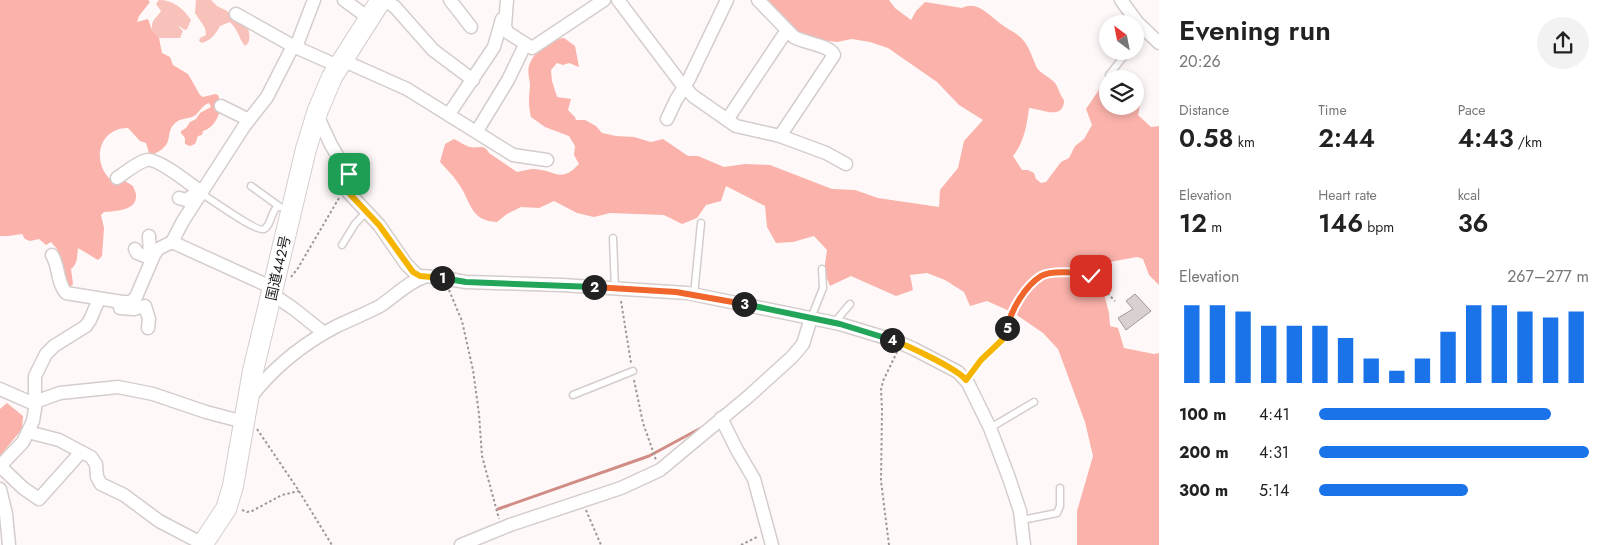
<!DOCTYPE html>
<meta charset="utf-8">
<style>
body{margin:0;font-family:Jost,"Noto Sans JP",sans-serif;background:#f2f2f2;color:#222;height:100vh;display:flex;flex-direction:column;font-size:19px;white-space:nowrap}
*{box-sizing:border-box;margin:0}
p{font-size:16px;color:#767676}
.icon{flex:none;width:28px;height:28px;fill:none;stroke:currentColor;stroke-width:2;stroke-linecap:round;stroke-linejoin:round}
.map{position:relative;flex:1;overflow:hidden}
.sheet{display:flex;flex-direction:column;background:#fff;width:450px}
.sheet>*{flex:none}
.needle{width:32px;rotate:328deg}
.tools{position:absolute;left:1099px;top:15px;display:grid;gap:10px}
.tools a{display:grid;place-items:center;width:45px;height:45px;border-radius:50%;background:#fff;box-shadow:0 2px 8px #0003;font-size:25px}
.pin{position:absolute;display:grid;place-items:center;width:42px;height:42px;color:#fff;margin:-21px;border-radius:10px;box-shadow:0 2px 8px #0006}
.km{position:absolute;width:25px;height:25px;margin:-12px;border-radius:50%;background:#222;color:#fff;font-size:14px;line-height:25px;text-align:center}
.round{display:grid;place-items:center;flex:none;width:52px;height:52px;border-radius:26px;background:#f2f2f2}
.summary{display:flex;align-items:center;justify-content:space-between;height:85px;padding:0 20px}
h1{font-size:28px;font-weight:600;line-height:38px}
.figures{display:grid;grid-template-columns:repeat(3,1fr);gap:8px;height:85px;padding:5px 20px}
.figures div{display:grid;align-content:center}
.figures b{font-size:25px;font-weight:600}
.figures small{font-size:14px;font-weight:400}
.figures p{font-size:14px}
.chart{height:140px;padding:10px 20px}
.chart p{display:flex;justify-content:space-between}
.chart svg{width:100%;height:90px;margin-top:5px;stroke:#1a73e8;stroke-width:6}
ul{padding:0 20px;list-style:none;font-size:16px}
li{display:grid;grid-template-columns:80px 60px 1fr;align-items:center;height:38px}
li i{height:12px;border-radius:6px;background:#1a73e8}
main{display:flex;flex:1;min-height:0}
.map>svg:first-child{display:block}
</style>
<main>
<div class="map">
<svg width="1159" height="545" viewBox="0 0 1159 545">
<rect width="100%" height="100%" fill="#fef9f8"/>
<!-- green -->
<g fill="#f8c1ba">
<path d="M 159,0 C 173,0 183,8 191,20 L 187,29 L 185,30 L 177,25 L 183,31 L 180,38 L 159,38 L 152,30 C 151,19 156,19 161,11 L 156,4 Z"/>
<path d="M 196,0 L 211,0 L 217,6 L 227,11 L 248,27 C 249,34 252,41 245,46 C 238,37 239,31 230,22 L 220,26 C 216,34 211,40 202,43 L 199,41 L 200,38 L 206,35 L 205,28 L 195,13 Z"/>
</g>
<!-- forest -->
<g fill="#fab2aa">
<path d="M 0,0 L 148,0 L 150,2 L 139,16 L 137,22 L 148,19 L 152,30 L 159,38 L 162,53 L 170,57 L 173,65 L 188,74 L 200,95 L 203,97 L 215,94 L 218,95 C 224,108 217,127 203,131 L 202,135 L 198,136 L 195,144 L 190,146 L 185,144 L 185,138 L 181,133 L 181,131 L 186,128 L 190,122 L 196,119 L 200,113 L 211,107 L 209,103 C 202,105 200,112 194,116 C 188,119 180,118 175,123 C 164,133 176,144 154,154 L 149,153 L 146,143 L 140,141 L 128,128 C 97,128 90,166 115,183 L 125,181 L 133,186 C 134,189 135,191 136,194 C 138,211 115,211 104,212 L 101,215 L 104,228 L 102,256 L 98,260 L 78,248 C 77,255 78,264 71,269 L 73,284 L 69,288 C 68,285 65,281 64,277 C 59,261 66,258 51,242 L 46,245 L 39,239 L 30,241 L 25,239 L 22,234 L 8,236 L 0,236 Z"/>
<path d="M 767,0 L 889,0 L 895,8 L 911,20 L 916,11 L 925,2 L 962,8 C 978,0 989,16 1001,24 C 1008,30 1018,33 1023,40 C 1030,48 1032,58 1037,68 C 1041,74 1050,77 1055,83 C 1059,88 1059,94 1064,100 C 1064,121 1041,109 1029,108 C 1027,124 1024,143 1013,156 L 1022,170 L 1028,170 L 1034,173 L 1036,179 L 1041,183 L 1046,182 L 1061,162 L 1069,158 L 1075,146 L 1084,139 L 1092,125 L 1086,109 L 1105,81 L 1107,80 L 1108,106 L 1135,106 L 1135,84 C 1140,96 1141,103 1138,115 L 1151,127 L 1159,126 L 1159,285 L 1149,275 L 1143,259 L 1137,257 L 1104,263 L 1099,275 L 1109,313 L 1110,326 L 1118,328 L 1124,348 L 1154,354 L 1159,353 L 1159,545 L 1077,545 L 1077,511 L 1093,456 L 1085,422 L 1058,349 L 1043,333 L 1014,313 L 987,301 L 970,306 L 964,292 L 945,280 L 927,273 L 910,275 L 913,290 L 896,296 L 851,276 L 830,286 L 824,271 L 827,250 L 814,236 L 793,242 L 776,243 L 767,227 L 765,206 L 726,186 L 721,201 L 706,205 L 697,218 L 682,224 L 664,215 L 610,213 L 594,217 L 577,213 L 554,201 L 539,208 L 521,207 L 507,214 L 497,222 C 469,221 471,200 458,183 C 453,175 446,169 440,162 L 445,144 L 454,139 C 459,141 465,146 470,147 C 478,149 484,143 489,153 L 517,172 C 523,171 529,169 534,169 C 556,170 560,184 579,164 L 574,155 L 575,146 L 569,136 L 545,127 L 531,117 C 528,104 529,98 530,86 C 530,80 527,72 529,66 C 533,52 550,39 564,38 L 575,46 L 579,67 L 569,63 L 563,65 L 557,63 L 551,70 L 552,81 L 557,97 L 571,99 L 568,110 L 575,117 L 576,120 L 585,120 L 596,126 L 602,133 L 616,136 L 634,137 L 651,142 L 663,139 L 688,156 L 698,156 L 724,167 L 745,164 L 770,165 L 832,189 L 855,190 L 878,198 L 939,207 L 940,190 L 958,168 L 964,141 L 983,120 L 959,105 L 937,82 L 888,48 L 870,42 L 852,39 L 837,42 L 820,40 L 798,32 L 788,23 Z"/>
<polygon points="7,403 23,416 22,429 0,456 0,409"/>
</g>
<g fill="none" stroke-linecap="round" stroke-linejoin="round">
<!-- stream -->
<polyline stroke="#d08c85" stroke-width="3" points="498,509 649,456 701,428"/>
</g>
<!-- building -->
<polygon fill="#d8d1d0" stroke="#9f9998" points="1135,294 1151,311 1126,330 1118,318 1133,309 1126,301"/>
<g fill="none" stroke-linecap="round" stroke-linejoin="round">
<defs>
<g id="service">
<polyline points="1135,43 1145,30"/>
<polyline points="1109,75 1128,51"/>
<polyline points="251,186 280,207"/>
<path d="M 202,194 C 211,199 257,233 264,229 C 271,226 271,211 278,206"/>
<polyline points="613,238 615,289"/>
<polyline points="342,245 355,224 367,211"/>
<polyline points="694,295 701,223"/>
<polyline points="811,318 823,288 822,269"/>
<polyline points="834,323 850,304"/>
<polyline points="573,395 633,371"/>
<polyline points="990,428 1034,402"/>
<polyline points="1022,520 1057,513 1060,506 1060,488"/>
</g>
<g id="minor">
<polyline points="344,0 370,19"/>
<polyline points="385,0 395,7 433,50 473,80"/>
<polyline points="450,0 471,27"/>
<polyline points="507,0 505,26 507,32 532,48 604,0"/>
<path d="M 618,0 L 680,82 L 693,96 L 736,126 L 780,136 L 834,55 C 830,45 804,43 794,37 L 758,0"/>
<polyline points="1121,0 1137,22 1159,43"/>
<polyline points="236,14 293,46 338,66"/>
<polyline points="296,47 314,0"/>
<polyline points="342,60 407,89 513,155 547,160"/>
<polyline points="221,106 249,120"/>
<polyline points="449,114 494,47 502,19"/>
<polyline points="317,115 331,145 349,175 346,188 348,192 379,225 406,264 416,274 420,276 437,277 466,282 562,285 687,293 840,324 896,341 914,349 958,372 968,383 990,428 1009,478 1020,511 1024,545"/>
<polyline points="667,119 676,100 689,79 727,0"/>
<polyline points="727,120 787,30"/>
<polyline points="477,131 508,80 525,45"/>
<polyline points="780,136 826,153 846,164"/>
<path d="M 117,178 C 125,173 137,162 147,160 C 158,158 190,184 200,191"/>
<polyline points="179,198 186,200 201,190"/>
<polyline points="149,236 150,257"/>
<polyline points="172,242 183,221 245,125 267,97 293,46"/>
<polyline points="135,249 137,253 152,259"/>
<path d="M 52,255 C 59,266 57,283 66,293 L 122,302 L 131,302 L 136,297 L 154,255 L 158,249 L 172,242 L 273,288"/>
<polyline points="272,294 294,309 324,333"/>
<polyline points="120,308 134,309 145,306 149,319 148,328"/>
<polyline points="0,389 32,403 60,393 118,387 153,394 206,412 244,422"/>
<path d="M 250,398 C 273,368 301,345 335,327 C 349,320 365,314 380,306 C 394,297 408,282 424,277"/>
<polyline points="721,418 737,450 754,479 772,545"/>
<polyline points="28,432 59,440 91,457 96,464 97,477 101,484 124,495 159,521 203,544"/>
<polyline points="0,466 23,442 33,421 35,409 35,376 46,354 54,346 86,326 90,320 99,299"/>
<polyline points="0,466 23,488 39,499 81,452"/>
<polyline points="0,489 6,514 9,545"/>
<polyline points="461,545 510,525 621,488 660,470 749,396 792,357 803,344 811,318"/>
</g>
<polyline id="trunk" points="202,545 226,509 233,486 253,371 306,149 318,110 332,77 381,0"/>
</defs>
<!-- service casing -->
<use href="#service" stroke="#d4cdcc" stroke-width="9"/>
<!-- minor casing -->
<use href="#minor" stroke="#d4cdcc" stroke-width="15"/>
<!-- trunk casing -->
<use href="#trunk" stroke="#d4cdcc" stroke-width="22"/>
<!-- path -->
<g stroke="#9d9898" stroke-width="2" stroke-dasharray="2.5 2.5" stroke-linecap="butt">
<polyline points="291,277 298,268 339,198"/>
<polyline points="449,290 462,321 473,370 479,414 482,456 499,519"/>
<polyline points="621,301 631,363"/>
<polyline points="972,372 981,360 1002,340 1014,309 1026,291 1042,275 1058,273 1083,273 1091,276 1115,301"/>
<polyline points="634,380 643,423 656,460"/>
<polyline points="257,429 297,488 332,545"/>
<polyline points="242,510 247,512 252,511 282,495 299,491"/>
<polyline points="586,510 601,545"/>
<polyline points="741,545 757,537"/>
<polyline points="889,545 881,481 882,410 881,390 883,381 897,352"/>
</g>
<!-- service -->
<use href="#service" stroke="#fff" stroke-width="6"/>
<!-- minor -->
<use href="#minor" stroke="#fff" stroke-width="12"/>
<!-- trunk -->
<use href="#trunk" stroke="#fff" stroke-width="20"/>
</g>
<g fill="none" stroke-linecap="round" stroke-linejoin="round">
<defs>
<polyline id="split-1" points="349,174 346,186 348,192 379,225 413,272 420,276 442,278"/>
<polyline id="split-2" points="442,278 466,282 594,287"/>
<polyline id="split-3" points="594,287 676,292 744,304"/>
<polyline id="split-4" points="744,304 840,324 892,340"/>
<path id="split-5" d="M 892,340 C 907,345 958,369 966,380 L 981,360 L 1002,340 L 1007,328"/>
<path id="split-6" d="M 1007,328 C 1011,310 1025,286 1041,276 C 1051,270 1081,272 1091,276"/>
</defs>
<!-- split-1 casing -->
<use href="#split-1" stroke="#fff" stroke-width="10"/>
<!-- split-2 casing -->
<use href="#split-2" stroke="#fff" stroke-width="10"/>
<!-- split-3 casing -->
<use href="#split-3" stroke="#fff" stroke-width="10"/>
<!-- split-4 casing -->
<use href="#split-4" stroke="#fff" stroke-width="10"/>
<!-- split-5 casing -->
<use href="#split-5" stroke="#fff" stroke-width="10"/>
<!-- split-6 casing -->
<use href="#split-6" stroke="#fff" stroke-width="10"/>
<!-- split-1 -->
<use href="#split-1" stroke="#f5b400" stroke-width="6"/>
<!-- split-2 -->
<use href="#split-2" stroke="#22a559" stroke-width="6"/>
<!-- split-3 -->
<use href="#split-3" stroke="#f0652b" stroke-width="6"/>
<!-- split-4 -->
<use href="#split-4" stroke="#22a559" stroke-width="6"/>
<!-- split-5 -->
<use href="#split-5" stroke="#f5b400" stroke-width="6"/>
<!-- split-6 -->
<use href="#split-6" stroke="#f0652b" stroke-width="6"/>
</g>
<g text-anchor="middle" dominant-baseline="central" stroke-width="4.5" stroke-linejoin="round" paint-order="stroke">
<!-- street labels -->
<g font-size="14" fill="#232020" stroke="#fff">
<text transform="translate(278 268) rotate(-77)">国道442号</text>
</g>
</g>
</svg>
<div class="tools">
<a><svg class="needle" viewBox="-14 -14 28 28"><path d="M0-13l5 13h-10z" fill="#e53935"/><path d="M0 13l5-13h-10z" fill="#767676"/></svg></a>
<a><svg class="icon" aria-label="layers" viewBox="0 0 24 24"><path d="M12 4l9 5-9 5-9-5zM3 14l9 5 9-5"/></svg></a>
</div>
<div class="pin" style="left:349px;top:174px;background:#1e9e55"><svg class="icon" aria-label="arrive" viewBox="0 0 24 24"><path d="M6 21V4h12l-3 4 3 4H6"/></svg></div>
<div class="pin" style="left:1091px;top:276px;background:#d93025"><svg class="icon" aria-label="check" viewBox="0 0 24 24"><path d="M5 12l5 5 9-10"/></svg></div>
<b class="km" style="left:442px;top:278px">1</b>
<b class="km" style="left:594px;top:287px">2</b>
<b class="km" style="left:744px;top:304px">3</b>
<b class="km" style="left:892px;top:340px">4</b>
<b class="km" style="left:1007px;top:328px">5</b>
</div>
<section class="sheet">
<div class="summary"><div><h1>Evening run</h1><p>20:26</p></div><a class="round"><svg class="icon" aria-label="share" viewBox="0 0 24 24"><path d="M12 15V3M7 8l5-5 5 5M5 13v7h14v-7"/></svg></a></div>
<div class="figures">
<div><p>Distance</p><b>0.58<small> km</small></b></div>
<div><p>Time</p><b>2:44</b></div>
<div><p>Pace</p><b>4:43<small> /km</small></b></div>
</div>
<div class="figures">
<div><p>Elevation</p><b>12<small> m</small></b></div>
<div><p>Heart rate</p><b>146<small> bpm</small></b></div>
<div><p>kcal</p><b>36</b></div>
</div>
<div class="chart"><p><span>Elevation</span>267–277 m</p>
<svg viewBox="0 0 160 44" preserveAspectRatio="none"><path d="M5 44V6M15 44V6M25 44V9M35 44V16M45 44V16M55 44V16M65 44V22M75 44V32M85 44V38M95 44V32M105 44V19M115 44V6M125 44V6M135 44V9M145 44V12M155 44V9"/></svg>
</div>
<ul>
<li><b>100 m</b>4:41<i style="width:86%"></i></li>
<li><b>200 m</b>4:31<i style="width:100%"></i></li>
<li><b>300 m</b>5:14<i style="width:55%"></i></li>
</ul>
</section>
</main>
